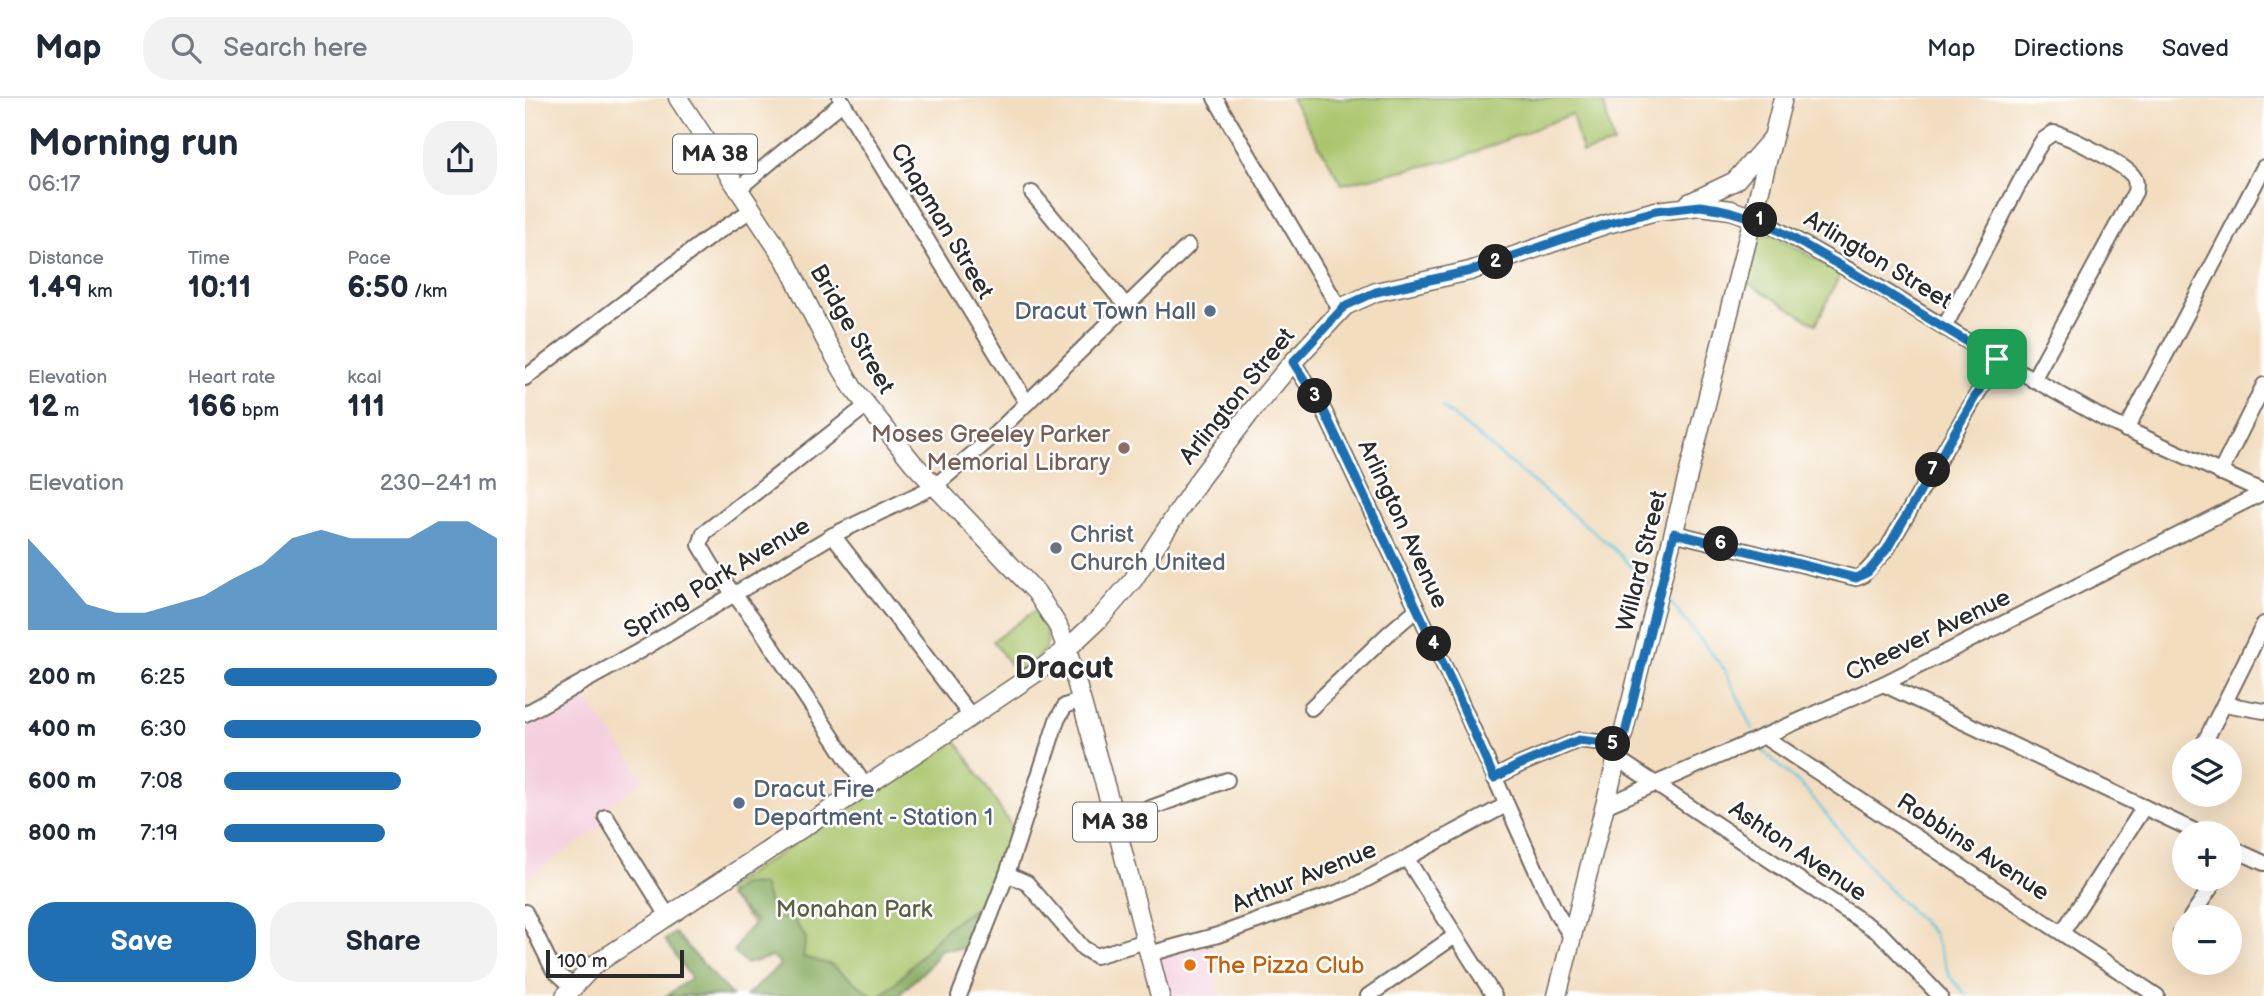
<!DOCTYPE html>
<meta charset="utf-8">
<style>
body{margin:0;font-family:"Balsamiq Sans",sans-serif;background:#f2f2f3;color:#1f2937;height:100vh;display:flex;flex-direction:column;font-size:26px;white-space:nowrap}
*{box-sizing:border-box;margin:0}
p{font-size:23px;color:#747a83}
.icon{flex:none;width:38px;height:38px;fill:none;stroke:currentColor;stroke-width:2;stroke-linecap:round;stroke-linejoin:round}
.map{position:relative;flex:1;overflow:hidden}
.drawer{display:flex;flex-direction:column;background:#fff;width:525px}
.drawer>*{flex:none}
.buttons{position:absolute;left:1647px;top:639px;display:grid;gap:14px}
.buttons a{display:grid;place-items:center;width:70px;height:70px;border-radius:50%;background:#fff;box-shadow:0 7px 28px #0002;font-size:35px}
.scale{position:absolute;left:21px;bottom:18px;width:138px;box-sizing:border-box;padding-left:7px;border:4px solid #2b2b2b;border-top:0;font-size:19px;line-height:24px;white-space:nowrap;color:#2b2b2b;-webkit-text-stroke:5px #fff;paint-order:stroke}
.pin{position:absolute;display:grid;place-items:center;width:60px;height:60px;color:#fff;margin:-30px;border-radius:14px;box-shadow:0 4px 10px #0006}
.km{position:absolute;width:35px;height:35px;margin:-18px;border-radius:50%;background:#222;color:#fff;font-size:19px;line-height:35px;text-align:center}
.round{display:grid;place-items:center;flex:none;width:74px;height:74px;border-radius:28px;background:#f2f2f3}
.overview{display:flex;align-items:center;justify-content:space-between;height:119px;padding:0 28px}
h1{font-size:38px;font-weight:700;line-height:52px}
.metrics{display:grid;grid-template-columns:repeat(3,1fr);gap:10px;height:119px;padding:7px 28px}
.metrics div{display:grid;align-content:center}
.metrics b{font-size:30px;font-weight:700}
.metrics small{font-size:19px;font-weight:400}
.metrics p{font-size:19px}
.chart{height:196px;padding:14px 28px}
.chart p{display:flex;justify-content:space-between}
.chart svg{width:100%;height:126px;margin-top:7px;fill:#1f6fb2;opacity:.7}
.button{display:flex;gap:14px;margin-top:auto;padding:14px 28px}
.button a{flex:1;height:80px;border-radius:28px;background:#1f6fb2;color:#fff;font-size:28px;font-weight:700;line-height:80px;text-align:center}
.button a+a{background:#f2f2f3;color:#1f2937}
ul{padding:0 28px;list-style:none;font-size:23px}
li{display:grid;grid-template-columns:112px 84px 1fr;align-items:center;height:52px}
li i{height:18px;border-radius:9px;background:#1f6fb2}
header{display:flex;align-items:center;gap:42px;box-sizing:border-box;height:98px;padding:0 35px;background:#fff;border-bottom:2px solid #e0e1e3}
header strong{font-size:33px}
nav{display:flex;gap:38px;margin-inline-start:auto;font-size:24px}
.search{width:490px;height:63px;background:#f2f2f3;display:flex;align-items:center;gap:18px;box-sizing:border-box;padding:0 24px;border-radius:28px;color:#747a83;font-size:26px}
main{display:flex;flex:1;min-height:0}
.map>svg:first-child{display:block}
</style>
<header>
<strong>Map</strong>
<div class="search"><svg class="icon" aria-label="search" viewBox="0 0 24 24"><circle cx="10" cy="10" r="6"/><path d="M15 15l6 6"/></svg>Search here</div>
<nav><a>Map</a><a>Directions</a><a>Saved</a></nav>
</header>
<main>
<section class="drawer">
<div class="overview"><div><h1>Morning run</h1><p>06:17</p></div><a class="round"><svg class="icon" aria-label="share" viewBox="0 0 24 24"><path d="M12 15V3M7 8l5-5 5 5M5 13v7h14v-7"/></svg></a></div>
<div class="metrics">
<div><p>Distance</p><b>1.49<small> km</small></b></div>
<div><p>Time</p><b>10:11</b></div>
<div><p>Pace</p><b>6:50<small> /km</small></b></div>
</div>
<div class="metrics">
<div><p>Elevation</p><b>12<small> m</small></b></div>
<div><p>Heart rate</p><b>166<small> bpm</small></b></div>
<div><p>kcal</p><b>111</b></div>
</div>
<div class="chart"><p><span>Elevation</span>230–241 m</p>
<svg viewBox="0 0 160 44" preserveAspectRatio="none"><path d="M0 44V12L10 23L20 35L30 38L40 38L50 35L60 32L70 26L80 21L90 12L100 9L110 12L120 12L130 12L140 6L150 6L160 12V44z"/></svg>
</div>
<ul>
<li><b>200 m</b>6:25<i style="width:100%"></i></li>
<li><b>400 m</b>6:30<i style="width:94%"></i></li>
<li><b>600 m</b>7:08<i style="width:65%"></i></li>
<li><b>800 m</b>7:19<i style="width:59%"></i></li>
</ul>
<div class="button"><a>Save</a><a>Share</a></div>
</section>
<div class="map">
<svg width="1739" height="898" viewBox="0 0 1739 898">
<rect width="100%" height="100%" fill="#fff"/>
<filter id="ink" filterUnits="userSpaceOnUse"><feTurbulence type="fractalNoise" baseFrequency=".0143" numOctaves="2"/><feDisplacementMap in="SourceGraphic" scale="14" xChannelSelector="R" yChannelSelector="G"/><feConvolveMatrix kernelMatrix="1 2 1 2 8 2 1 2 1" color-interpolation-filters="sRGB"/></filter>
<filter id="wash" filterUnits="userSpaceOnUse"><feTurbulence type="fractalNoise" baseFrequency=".00686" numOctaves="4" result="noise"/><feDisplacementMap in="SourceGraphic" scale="28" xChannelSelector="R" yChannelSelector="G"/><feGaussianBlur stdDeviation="1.57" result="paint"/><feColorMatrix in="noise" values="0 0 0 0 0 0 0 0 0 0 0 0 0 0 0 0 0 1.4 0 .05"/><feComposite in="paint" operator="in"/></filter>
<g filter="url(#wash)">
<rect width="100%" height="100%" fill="#f2ddbf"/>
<!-- built -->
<g fill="#f4cfde">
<polygon points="55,593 120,681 73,716 80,726 0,781 0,625"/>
<polygon points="684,843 695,898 626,898 618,865"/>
</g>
<!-- green -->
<g fill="#a9c56b" stroke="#6a784b" stroke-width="2">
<polygon points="766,0 1077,0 1089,46 1057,55 1047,16 935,60 817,86"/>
<polygon points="1242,136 1250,138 1316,175 1291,226 1220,183 1231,143 1236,138"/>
<path d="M 512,511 C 531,548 523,553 491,575 L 468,543 Z"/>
<polygon points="430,640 488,731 467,796 422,831 370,898 285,898 200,791"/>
</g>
<!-- forest -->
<g fill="#86aa5f" stroke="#586a45" stroke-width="2">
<polygon points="218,786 238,787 249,821 267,819 281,840 278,859 307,867 348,898 221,898 254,868 254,864 246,859 221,866 209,854 218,837 231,824 202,798"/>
<path d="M 459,811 L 447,857 L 439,851 L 416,851 L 403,869 L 373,898 L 354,898 C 387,878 419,814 459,811 Z"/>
<polygon points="150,835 207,898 141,898 166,880 140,842"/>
</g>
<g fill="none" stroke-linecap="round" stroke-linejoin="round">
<!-- stream -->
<g stroke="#61c7de" stroke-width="2.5">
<polyline points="917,309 1086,448 1124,486"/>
<polyline points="1146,505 1200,572 1228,631"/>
<polyline points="1236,651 1284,695 1353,780 1408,835 1425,879 1442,898"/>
</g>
</g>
</g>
<g filter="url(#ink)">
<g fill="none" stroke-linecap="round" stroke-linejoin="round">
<defs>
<g id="minor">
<polyline points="315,0 502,305"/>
<polyline points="690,0 816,213"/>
<polyline points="213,91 318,4"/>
<polyline points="507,95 602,209"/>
<polyline points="1228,120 1238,123 1345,184 1460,254 1579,321 1739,394"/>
<path d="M 1419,230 L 1511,53 L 1518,42 L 1528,35 C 1541,36 1600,67 1608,78 C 1612,83 1611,88 1610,94 L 1508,282"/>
<polyline points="768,264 799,313 930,591 1012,774 1031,814 1047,840"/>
<polyline points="0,280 182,141 228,111"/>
<polyline points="1601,332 1739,69"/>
<polyline points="1695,375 1739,287"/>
<polyline points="1149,435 1331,480 1337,478 1362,451 1472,262"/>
<polyline points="308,437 446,618"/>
<polyline points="1739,526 1699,606 1739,613"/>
<polyline points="1358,586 1674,735"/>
<polyline points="786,610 864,535 892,511"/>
<polyline points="0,616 111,555 308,437 410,388 466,340 663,148"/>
<polyline points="1238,638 1632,898"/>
<polyline points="1676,651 1699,606"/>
<polyline points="1093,661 1356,836 1415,898"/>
<polyline points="969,680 994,667 1054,642 1097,647"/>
<polyline points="340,688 232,526 188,469 175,447 179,435 341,308"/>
<polyline points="1082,707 1358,586 1739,394"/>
<polyline points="81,719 143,818"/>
<polyline points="590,723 702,682"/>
<polyline points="1704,749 1739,765"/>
<polyline points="882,761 969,898"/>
<polyline points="482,776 502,785 558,850 571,858 621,843"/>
<polyline points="0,814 28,871 48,889"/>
<polyline points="1666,819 1692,780"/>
<polyline points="1656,834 1659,830"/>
<polyline points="1537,835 1619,709"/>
<polyline points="624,856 693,837 825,790 981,707"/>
<polyline points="434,898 482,776 532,622 540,608 556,602"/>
<polyline points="843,898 930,838"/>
</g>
<g id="major">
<polyline points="153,0 261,163 301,243 328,290 388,365 511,494 533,528 542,551 587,712 635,898"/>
<polyline points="1164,105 1210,83 1246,42"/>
<polyline points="40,898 69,867 426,632 512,574 542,551 576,519 608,482 676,379 725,315 768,264 820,208 851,194 945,173 1082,126 1131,113 1175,108 1206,112 1228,120"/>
<polyline points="1032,898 1258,0"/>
</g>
</defs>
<!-- minor casing -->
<use href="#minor" stroke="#71695f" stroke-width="18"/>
<!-- major casing -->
<use href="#major" stroke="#71695f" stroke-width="21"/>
<!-- minor -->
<use href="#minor" stroke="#fff" stroke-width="14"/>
<!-- major -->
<use href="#major" stroke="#fff" stroke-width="18"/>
</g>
</g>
<g fill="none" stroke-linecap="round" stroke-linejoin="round" filter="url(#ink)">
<defs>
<path id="route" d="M 1175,108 C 1228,114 1257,134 1302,160 C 1360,192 1415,229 1472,261 L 1362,451 L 1343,474 L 1331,480 L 1149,435 L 1097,647 L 1054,642 L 994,667 L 969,680 L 930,591 L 799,313 L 768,264 L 820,208 L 851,194 L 945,173 L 1082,126 L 1131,113 Z"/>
</defs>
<!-- route casing -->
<use href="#route" stroke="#fff" stroke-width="14"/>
<!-- route -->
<use href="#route" stroke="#1f6fb2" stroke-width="9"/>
</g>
<!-- markers -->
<g fill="#5c6f8a" stroke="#fff" stroke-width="2.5">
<circle cx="685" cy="213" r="7"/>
<circle cx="214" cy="705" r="7"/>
</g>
<circle fill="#8d6e63" stroke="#fff" stroke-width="2.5" cx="599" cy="350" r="7"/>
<circle fill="#6b7280" stroke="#fff" stroke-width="2.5" cx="531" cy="450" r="7"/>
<circle fill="#e8710a" stroke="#fff" stroke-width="2.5" cx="665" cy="867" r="7"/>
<g text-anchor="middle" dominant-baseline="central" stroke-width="5" stroke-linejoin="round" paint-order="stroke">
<!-- shield labels -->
<g fill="#fff" stroke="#6b6b6b" stroke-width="2">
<rect x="148" y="36.5" width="84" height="39" rx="5"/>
<rect x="548" y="704.5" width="84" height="39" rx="5"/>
</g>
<g font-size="23" font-weight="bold" fill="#2b2b2b">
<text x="190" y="56">MA 38</text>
<text x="590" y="724">MA 38</text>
</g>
<!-- street labels -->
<g font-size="24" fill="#2b2b2b" stroke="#fff">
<text transform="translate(417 123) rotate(59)">Chapman Street</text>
<text transform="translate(1353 162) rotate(31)">Arlington Street</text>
<text transform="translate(327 231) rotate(60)">Bridge Street</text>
<text transform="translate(712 298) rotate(-51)">Arlington Street</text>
<text transform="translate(878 426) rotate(65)">Arlington Avenue</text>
<text transform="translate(1117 463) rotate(-76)">Willard Street</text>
<text transform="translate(192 480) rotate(-31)">Spring Park Avenue</text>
<text transform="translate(1403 537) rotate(-26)">Cheever Avenue</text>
<text transform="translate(1448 749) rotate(33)">Robbins Avenue</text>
<text transform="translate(1273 753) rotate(34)">Ashton Avenue</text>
<text transform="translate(779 779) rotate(-22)">Arthur Avenue</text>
</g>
<!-- service labels -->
<g font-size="24" fill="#4e5e75" stroke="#fff" text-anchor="end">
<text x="671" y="213">Dracut Town Hall</text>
<text x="228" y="691" text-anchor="start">Dracut Fire<tspan x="228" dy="28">Department - Station 1</tspan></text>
</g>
<!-- education labels -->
<g font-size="24" fill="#785e54" stroke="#fff" text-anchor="end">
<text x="585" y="336">Moses Greeley Parker<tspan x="585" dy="28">Memorial Library</tspan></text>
</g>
<!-- worship labels -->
<g font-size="24" fill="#5b616d" stroke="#fff" text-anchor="start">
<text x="545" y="436">Christ<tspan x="545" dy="28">Church United</tspan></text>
</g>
<!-- park labels -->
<g font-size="24" fill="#576141" stroke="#fff">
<text x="329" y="811">Monahan Park</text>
</g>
<!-- food labels -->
<g font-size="24" fill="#c56008" stroke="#fff" text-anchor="start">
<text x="679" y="867">The Pizza Club</text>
</g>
<!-- district labels -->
<g font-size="32" font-weight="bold" fill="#2b2b2b" stroke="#fff">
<text x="539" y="570">Dracut</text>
</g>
</g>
</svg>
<div class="buttons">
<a><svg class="icon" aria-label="layers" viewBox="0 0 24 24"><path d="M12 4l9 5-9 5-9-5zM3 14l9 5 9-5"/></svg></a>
<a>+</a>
<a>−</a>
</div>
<div class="scale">100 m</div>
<div class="pin" style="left:1472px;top:261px;background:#1e9e55"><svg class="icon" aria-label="arrive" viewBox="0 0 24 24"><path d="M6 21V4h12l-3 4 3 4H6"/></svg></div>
<b class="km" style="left:1235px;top:122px">1</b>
<b class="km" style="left:971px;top:164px">2</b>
<b class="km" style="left:790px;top:298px">3</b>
<b class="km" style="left:909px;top:546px">4</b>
<b class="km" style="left:1088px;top:646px">5</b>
<b class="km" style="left:1196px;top:446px">6</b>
<b class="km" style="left:1408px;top:372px">7</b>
</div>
</main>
